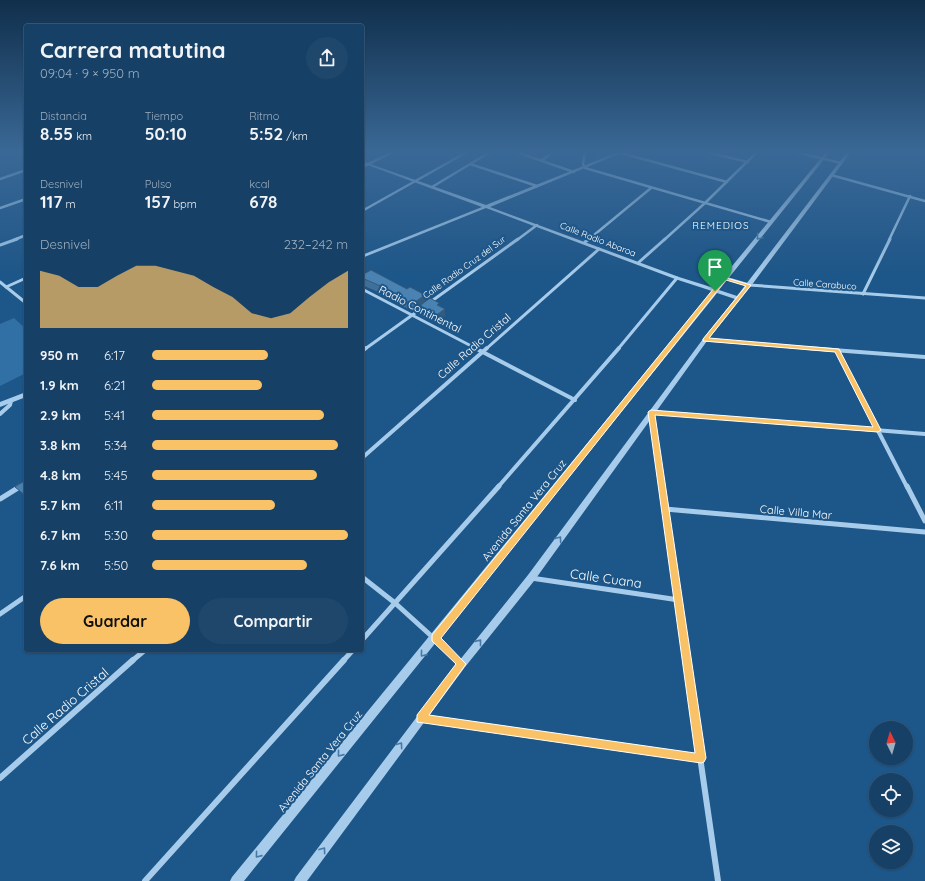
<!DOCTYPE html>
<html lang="es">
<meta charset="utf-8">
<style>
body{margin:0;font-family:Quicksand,sans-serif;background:#1f476c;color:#f1f3f6;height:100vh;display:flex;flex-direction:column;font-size:15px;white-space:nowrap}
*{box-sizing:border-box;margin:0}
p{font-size:13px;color:#9eafbf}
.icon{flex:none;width:22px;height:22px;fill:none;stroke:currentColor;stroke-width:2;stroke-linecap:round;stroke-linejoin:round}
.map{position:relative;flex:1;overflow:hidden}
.details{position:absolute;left:24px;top:24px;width:340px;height:628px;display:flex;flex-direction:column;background:#164066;border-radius:4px;box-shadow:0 1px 3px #0004,0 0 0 1px #35597a}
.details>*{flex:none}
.needle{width:26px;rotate:355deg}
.tools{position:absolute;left:869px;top:721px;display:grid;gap:8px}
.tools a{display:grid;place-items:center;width:44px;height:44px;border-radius:50%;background:#164066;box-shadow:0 1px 3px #0004,0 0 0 1px #35597a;font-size:20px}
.pin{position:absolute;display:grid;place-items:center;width:34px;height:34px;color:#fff;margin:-41px -17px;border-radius:50% 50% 50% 0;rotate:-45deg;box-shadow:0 0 4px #0007}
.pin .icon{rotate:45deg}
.round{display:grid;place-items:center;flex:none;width:42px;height:42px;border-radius:21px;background:#1f476c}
.head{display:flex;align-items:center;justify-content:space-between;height:68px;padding:0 16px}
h1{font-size:22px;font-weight:700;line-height:30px}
.stats{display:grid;grid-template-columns:repeat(3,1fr);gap:6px;height:68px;padding:4px 16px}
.stats div{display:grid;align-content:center}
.stats b{font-size:17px;font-weight:700}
.stats small{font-size:11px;font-weight:400}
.stats p{font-size:11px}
.chart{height:112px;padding:8px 16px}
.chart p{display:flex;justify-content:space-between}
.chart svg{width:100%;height:72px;margin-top:4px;fill:#fac266;opacity:.7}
.button{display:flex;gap:8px;margin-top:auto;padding:8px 16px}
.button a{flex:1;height:46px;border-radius:24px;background:#fac266;color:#111;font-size:16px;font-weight:700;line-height:46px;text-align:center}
.button a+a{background:#1f476c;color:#f1f3f6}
ul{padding:0 16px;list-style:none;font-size:13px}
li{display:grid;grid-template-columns:64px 48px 1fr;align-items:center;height:30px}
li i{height:10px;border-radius:5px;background:#fac266}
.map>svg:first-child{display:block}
</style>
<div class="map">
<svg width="925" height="881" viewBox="0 0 925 881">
<rect width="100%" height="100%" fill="#1d5688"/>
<!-- green -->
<polygon fill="#3170a5" points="14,318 26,329 26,373 0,386 0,324"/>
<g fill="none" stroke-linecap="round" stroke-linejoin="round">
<!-- minor-far4 -->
<g stroke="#a7cceb" stroke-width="2.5">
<polyline points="516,152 574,172"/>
<polyline points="585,152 583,164 585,168 771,222"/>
<polyline points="706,152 748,162"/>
<polyline points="796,152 841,163"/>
<polyline points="621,153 727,182"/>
<polyline points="541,161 553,152"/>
<polyline points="470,164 537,186"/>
<polyline points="362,167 393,152"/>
<polyline points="831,175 925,201"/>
<polyline points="0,179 26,170"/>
<polyline points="432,187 490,152"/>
<polyline points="0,208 26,199"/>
<polyline points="362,211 467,152"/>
<polyline points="14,240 26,235"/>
<polyline points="517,240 537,225"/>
<polyline points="588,240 651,188"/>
<polyline points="664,240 705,203 757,152"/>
<polyline points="889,240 910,196"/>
</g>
<!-- minor-far3 -->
<g stroke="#a7cceb" stroke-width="3">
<polyline points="585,242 589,239"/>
<polyline points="0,245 17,239"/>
<polyline points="638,263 665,239"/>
<polyline points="725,278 749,285 925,298"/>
<polyline points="0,282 26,303"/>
<polyline points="6,287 26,278"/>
<polyline points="362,289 477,349"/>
<polyline points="863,294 890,239"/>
<polyline points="705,340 820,349"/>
<polyline points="365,349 518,239"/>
<polyline points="486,349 599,249"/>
<polyline points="618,349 677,278"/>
</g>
<!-- minor-far2 -->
<g stroke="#a7cceb" stroke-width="4">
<polyline points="475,348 575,400"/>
<polyline points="807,348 925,357"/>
<polyline points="362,351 366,348"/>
<polyline points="837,351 907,487"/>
<polyline points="0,414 10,405 11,401"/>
<polyline points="362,458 487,348"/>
<polyline points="20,487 26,483"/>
<polyline points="498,487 619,348"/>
<polyline points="662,487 651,412 925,434"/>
</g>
<!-- minor-far1 -->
<g stroke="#a7cceb" stroke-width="5">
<polyline points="662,486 687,661"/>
<polyline points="907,486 925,521"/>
<polyline points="0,499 21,486"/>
<polyline points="665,509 925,532"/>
<polyline points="362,577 395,603 459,661"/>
<polyline points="531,578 679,600"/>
<polyline points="0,614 26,596"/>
<polyline points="362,640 499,486"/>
<polyline points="132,661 145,650"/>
<polyline points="343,661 353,650"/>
</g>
<!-- minor -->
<g stroke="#a7cceb" stroke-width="6">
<polyline points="458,660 462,664"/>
<polyline points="686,660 718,881"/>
<polyline points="422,718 701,759"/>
<polyline points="0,778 133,660"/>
<polyline points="145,881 344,660"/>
</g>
<!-- tertiary -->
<g fill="#a7cceb" fill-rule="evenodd">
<polygon points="618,152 624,152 490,207 679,277 714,288 826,152 830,152 719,290 737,296 847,152 851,152 751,286 707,341 534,581 465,667 307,881 294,881 296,877 459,661 528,575 703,339 735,299 717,293 244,881 230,881 232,877 712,291 675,279 486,208 362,258 362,255 482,207 362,163 362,161 486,205"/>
<polygon points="26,392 26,397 0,407 0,402"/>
</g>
</g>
<!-- wall -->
<polygon fill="#407099" points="362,275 425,295 425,302 440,306 445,316 436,323 423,317 422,312 421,305 416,309 409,309 384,297 383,294 362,285"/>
<!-- shaded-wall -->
<g fill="#345b7d">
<polygon points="425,295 425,302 416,309 415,302"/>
<polygon points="445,309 445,316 436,323 435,316"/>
</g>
<!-- building -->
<g fill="#4a82b2" stroke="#345b7d">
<polygon points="371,270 407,289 410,287 425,295 415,302 408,302 383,290 385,288 362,278 362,275"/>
<polygon points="430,298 439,303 437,305 445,309 435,316 423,310 421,305"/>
<polygon points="26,480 26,496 15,487"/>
</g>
<!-- one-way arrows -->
<defs><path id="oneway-chevron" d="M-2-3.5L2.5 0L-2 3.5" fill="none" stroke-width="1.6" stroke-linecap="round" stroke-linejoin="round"/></defs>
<g stroke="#4679a6">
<use href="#oneway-chevron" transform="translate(759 237) rotate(130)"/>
<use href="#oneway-chevron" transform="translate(559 539) rotate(-54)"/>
<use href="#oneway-chevron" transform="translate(479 642) rotate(-51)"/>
<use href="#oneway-chevron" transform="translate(423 654) rotate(129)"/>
<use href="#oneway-chevron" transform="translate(400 745) rotate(-54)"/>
<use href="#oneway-chevron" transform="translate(340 754) rotate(129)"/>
<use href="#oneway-chevron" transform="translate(323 850) rotate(-54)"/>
<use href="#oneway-chevron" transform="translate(258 855) rotate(129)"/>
</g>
<!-- sky -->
<linearGradient id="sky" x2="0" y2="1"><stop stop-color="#102f4b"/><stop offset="0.55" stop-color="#3a6896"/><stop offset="1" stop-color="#3a6896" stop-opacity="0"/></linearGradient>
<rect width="925" height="276" fill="url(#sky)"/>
<!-- route -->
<path fill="#fac266" stroke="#fff" fill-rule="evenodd" d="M 723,277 L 751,285 L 709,338 L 839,349 L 881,430 L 878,432 L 655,415 L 706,758 L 704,762 L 701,763 L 417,722 L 417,715 L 456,664 L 432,641 L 432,635 ZM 726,280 L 746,286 L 703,339 L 703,341 L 835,352 L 873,427 L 651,410 L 648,412 L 695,753 L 429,715 L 466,664 L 441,638 Z"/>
<g text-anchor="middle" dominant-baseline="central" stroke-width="4" stroke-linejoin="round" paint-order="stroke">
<!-- far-street labels -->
<g font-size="9" fill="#fff" stroke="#1d5688">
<text transform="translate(598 239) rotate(21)">Calle Radio Abaroa</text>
<text transform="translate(464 267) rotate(-36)">Calle Radio Cruz del Sur</text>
<text transform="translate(825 284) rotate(4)">Calle Carabuco</text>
</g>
<!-- far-neighbourhood labels -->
<g font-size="10" letter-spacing="1" fill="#fff" stroke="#1d5688">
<text x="721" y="225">REMEDIOS</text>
</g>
<!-- street labels -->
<g font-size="11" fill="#fff" stroke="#1d5688">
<text transform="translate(420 309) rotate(27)">Radio Continental</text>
<text transform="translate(474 346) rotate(-41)">Calle Radio Cristal</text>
<text transform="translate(524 510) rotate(-51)">Avenida Santa Vera Cruz</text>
<text transform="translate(796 512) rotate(5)">Calle Villa Mar</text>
<text transform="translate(320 761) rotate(-51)">Avenida Santa Vera Cruz</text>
</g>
<!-- near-street labels -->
<g font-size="13" fill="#fff" stroke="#1d5688">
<text transform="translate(606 578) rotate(8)">Calle Cuana</text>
<text transform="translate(65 706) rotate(-41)">Calle Radio Cristal</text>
</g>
</g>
</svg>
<div class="tools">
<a><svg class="needle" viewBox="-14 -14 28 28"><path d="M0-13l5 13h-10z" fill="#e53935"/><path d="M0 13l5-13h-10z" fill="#9eafbf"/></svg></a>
<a><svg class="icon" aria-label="locate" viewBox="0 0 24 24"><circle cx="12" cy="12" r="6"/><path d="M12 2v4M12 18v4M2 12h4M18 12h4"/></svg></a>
<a><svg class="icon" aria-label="layers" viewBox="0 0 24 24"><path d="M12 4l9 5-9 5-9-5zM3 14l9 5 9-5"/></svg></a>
</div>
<div class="pin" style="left:715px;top:291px;background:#1e9e55"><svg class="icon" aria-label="arrive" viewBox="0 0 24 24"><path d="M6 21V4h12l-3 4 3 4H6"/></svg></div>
<section class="details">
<div class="head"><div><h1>Carrera matutina</h1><p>09:04 · 9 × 950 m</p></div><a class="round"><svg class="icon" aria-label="share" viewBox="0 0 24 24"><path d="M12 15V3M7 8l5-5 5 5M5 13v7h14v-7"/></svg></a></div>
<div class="stats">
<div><p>Distancia</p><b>8.55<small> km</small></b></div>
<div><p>Tiempo</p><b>50:10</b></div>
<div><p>Ritmo</p><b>5:52<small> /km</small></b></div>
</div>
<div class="stats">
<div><p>Desnivel</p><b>117<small> m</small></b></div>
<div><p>Pulso</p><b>157<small> bpm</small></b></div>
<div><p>kcal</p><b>678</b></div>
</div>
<div class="chart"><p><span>Desnivel</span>232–242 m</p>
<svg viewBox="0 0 160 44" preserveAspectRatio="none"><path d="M0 44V9L10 12L20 19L30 19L40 12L50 6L60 6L70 9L80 12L90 19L100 25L110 35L120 38L130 35L140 25L150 16L160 9V44z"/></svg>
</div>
<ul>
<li><b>950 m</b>6:17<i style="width:59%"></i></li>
<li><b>1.9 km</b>6:21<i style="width:56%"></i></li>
<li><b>2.9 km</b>5:41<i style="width:88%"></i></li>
<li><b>3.8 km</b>5:34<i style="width:95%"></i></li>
<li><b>4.8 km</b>5:45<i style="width:84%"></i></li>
<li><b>5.7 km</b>6:11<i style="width:63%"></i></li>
<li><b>6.7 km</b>5:30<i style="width:100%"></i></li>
<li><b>7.6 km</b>5:50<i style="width:79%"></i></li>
</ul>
<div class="button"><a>Guardar</a><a>Compartir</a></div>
</section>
</div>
